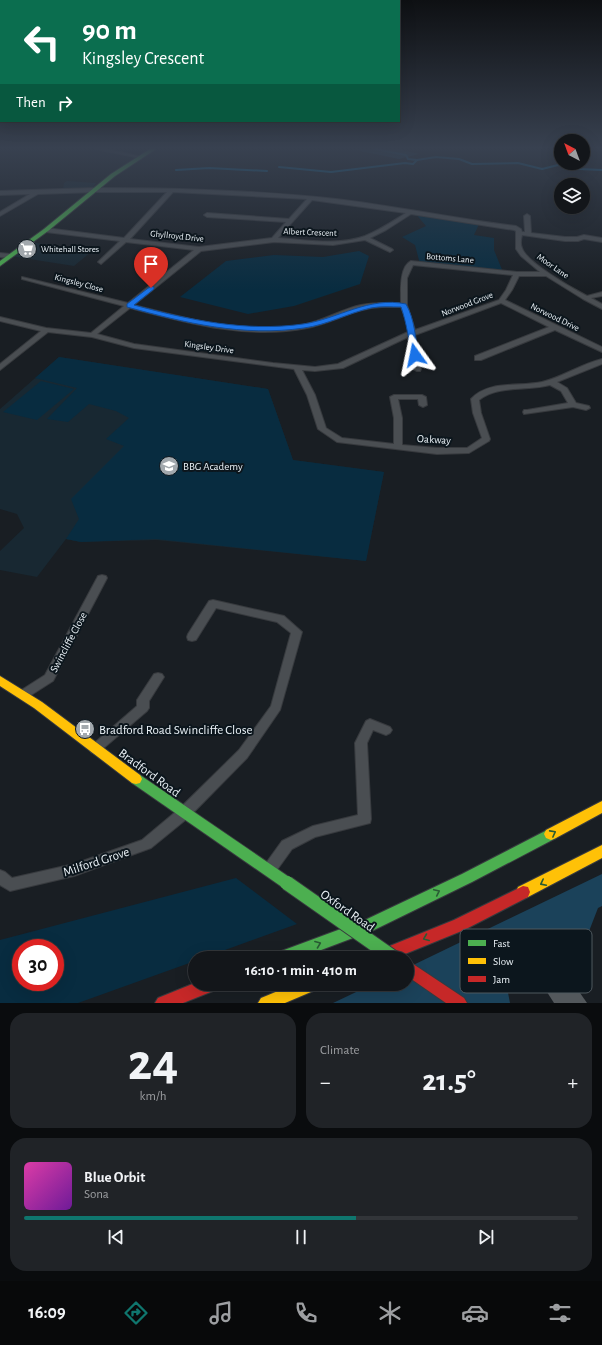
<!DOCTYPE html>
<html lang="en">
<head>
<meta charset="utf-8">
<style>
  :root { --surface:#13161a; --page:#202327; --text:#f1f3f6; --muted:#9d9fa2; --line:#323539; --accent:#0f766e }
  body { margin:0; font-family:"Alegreya Sans",sans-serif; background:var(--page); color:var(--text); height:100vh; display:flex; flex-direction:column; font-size:15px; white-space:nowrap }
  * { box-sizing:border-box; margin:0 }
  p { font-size:13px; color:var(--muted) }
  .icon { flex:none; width:22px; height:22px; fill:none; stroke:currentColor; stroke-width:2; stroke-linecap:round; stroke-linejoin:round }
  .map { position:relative; height:1003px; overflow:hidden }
  .panel { display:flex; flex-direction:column; gap:10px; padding:10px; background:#0a0c0e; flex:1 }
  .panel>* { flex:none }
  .top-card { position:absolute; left:0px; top:0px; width:400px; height:122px; box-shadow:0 4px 16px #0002,0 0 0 1px var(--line); background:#0b6e4f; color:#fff; overflow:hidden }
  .needle { width:26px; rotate:319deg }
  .tools { position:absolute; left:554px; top:134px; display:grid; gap:8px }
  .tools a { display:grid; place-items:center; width:36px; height:36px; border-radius:50%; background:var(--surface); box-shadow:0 4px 16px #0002,0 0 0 1px var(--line); font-size:20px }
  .speed { position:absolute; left:12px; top:939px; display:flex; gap:8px; font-size:20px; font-weight:700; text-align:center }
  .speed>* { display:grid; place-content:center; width:52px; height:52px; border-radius:50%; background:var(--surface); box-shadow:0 4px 16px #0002,0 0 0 1px var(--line); line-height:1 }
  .speed .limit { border:6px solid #d22; background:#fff; color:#111 }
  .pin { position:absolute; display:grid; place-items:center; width:34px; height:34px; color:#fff; margin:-41px -17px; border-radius:50% 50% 50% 0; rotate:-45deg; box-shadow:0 0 4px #0007 }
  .pin .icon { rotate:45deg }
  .me { position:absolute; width:44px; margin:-22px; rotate:348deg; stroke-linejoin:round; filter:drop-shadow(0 0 3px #0008) }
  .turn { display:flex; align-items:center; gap:14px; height:84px; padding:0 16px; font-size:18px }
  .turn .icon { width:52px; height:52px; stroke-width:2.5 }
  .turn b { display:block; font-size:28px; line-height:34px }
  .then { display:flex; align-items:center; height:38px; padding:0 16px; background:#0003; gap:8px; font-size:15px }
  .big { font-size:30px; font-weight:700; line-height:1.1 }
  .panel .widget { flex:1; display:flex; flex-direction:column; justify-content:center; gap:6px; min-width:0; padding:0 14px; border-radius:16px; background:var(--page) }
  .panel .dial { align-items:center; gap:0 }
  .dial b { font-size:52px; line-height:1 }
  .song { display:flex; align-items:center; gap:12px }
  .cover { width:48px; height:48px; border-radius:6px; background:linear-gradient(135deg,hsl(320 70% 55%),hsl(280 70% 35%)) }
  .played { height:4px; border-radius:2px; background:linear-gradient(90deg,var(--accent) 60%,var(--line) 60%) }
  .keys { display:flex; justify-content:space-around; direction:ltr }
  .heat { display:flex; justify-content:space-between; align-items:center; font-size:22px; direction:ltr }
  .panel .tiles { flex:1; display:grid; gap:10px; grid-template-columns:1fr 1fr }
  .widget:last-child { grid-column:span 2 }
  .trip { position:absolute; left:188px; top:951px; width:226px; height:40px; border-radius:20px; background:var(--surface); box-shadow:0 4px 16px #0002,0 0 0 1px var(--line); font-weight:700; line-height:40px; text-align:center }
  .tabs { display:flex; height:64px; justify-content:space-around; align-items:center; background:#08090a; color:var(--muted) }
  .tabs .icon { width:28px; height:28px }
  .tabs .current { color:var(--accent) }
  .tabs b { font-size:18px; color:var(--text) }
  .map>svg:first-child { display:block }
  .built { fill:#182832 }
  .green { fill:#082c40; fill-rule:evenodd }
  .forest { fill:#1b425a }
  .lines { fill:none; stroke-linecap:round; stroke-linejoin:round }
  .stream { stroke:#116a97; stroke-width:2 }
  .building { fill:#53585c }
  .street-casing { stroke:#373a3e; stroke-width:2 }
  .fast-casing { stroke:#373a3e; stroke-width:2 }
  .slow-casing { stroke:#373a3e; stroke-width:2 }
  .jam-casing { stroke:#373a3e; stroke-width:2 }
  .street { fill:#4a4e52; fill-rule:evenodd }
  .fast { fill:#4caf50; fill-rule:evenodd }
  .slow { fill:#ffc107; fill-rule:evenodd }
  .jam { fill:#c62828; fill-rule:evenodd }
  .fast-bridge-casing { stroke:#373a3e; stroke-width:16; stroke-linecap:butt }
  .fast-bridge { stroke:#4caf50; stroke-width:14 }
  .oneway { stroke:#295b34 }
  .route { fill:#1a73e8; stroke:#114b97 }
  .labels { text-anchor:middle; stroke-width:4; stroke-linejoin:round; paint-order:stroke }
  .far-street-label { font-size:9px; fill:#ebf2f7; stroke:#0c161d }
  .far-poi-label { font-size:9px; fill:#ebf2f7; stroke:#0c161d; text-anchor:start }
  .street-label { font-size:11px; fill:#ebf2f7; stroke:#0c161d }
  .poi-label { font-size:11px; fill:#ebf2f7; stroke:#0c161d; text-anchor:start }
  .near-poi-label { font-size:13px; fill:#ebf2f7; stroke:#0c161d; text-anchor:start }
  .near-street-label { font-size:13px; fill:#ebf2f7; stroke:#0c161d }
  .key { fill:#0c161d; stroke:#4f585e; stroke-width:1 }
  .key-label { font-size:11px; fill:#ebf2f7 }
</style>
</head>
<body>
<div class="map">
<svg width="602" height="1003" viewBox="0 0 602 1003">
  <rect width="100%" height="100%" fill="#191e23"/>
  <g class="built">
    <polygon points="67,181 96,183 92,189 63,190 64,183"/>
    <polygon points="30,242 92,251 74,266 10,256"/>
    <polygon points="59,357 268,389 293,460 384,472 366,561 157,540 81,542 66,539 37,577 0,570 0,551 24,528 17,514 0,509 0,409"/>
  </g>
  <g class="green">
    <polygon points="415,213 479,224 474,235 494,238 494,250 503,272 420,264 415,245 402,237 426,226"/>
    <polygon points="359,251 369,256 360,284 294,306 248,314 180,297 226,261 274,255 323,257"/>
    <polygon points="59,357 268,389 293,460 384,472 366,561 156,539 81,542 66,539 79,519 71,499 124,446 106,439 129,418 116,411 89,404 68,422 47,419 77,388 35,378"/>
    <polygon points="41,381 74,389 37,420 3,412"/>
    <path d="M236,878L297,924L203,958H195V961L78,1003H0V940ZM21,948H55V982H21Z"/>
  </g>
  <g class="forest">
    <polygon points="351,149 398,149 419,154 399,159"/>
    <polygon points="602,874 602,906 598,908 586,939 501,957 510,1003 333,1003 373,984 407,984 407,968"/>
  </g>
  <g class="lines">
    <g class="stream">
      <polyline points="375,149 406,155 408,159 417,160 436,157 459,159 472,164 518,163 542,169 558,165 579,169 602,170"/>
      <polyline points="279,167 331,172 405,163 413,164 417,160"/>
      <polyline points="176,170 209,168 267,171"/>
    </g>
  </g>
  <polygon class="building" points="562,967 587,1003 554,1003 538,978"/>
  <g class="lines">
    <defs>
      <g id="street">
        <polygon points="95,149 107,149 142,157 140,158"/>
        <path d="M94,188C175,188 256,190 336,199C396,206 456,219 516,226L521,229L522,232H525L524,216L527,214L530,216L531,233L565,237H577L584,235L602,238V242L584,239L578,241H565L522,235C521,239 520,244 522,248C526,262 572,288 587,296L602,292V296L591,298L602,304V309L583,299L546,276H519L512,290L505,300L602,347V352L555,330L481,360H475V356L549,327L501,303L415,335L421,369L420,371H417L413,369L408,337L343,368L315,371L302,370L315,395L326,428L342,438L394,444V418L390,397L394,395H422L426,397L427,405L423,407L419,405L418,399H398L402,418V445L437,448H467L482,438L473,413L471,399C488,380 519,387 542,382C563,377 581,364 602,359V364L557,382L567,388L576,403L589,406L590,408L586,410L573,407L524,414L523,412L524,410H527L568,403L561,391L550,385C528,391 497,385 479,400L481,413L490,439L489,441L469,453L437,454L337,442L318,429L307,395L294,369L134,348L92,337L48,332L0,370V364L41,331L0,321V317L46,328L91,333L124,306L22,279V277L128,303L194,250L126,242L101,264L98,262L99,261L120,241L46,232L43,230L46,228L124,238L167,192H94L38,194L0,216V212L30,194L0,195V191ZM173,192L307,199L289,219L207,213L204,215L207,217L286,222L272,238L199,247L130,239ZM312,200L406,213C393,221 380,230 365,236C337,246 307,240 278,238ZM411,214L514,230L516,231V249L521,256L540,272H517L411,261C399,267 401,291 401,303C388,303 374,302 361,305C342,309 325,320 306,324C249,337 189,319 134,305L201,251L274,242L333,245L365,240L390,252L393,250L392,249L370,238L386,230ZM413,265L513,275L506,290L499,300L415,330L407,305V278ZM382,307H401L409,328L408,332L338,364L315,367L273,363L134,344L97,334L130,308C187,323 248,340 307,328C334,323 354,308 382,307Z"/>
        <polygon points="0,253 10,254 13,256 10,258 0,257"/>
        <polygon points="102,575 106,576 107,578 53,681 28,697 24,698 20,697 18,694 20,691 45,675 97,578 98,576"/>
        <polygon points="213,600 284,616 302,632 280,710 247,758 189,817 151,848 74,876 10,891 0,885 0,870 5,872 12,878 74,864 142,840 179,809 239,750 271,706 291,633 277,622 216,608 196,640 192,641 188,640 187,637 188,634 209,601"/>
        <polygon points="158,673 162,674 164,677 149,701 149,708 147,711 99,752 95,754 91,752 89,749 91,746 137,706 137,700 154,674"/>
        <polygon points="370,719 390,727 392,730 390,733 386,735 373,730 367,743 371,819 370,823 315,837 292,849 274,874 269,876 264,874 262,870 264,866 282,841 313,826 358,815 355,743 366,721"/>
      </g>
      <g id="fast">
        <polygon points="150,149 156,149 115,176 48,231 0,266 0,261 44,229 111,174"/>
        <polygon points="136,774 140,775 292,879 294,883 292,887 287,889 282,887 132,783 130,779 132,775"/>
        <polygon points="551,828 556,830 558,834 556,838 472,882 374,930 300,958 274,958 276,953 365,920 462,874"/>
      </g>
      <g id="slow">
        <polygon points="0,676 42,702 140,775 142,779 140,783 136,784 132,783 34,708 0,686"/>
        <polygon points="602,801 602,813 556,838 551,840 546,838 544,834 546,830"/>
        <polygon points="602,845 602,858 528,897 523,898 518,897 516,892 518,887"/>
        <polygon points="295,984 320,984 318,989 285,1003 258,1003 261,998"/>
      </g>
      <g id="jam">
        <polygon points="523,886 528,887 530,892 528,897 464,930 395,958 373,958 375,952 454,920"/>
        <polygon points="407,960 464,998 467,1003 446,1003 407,976"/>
        <polygon points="195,983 220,984 218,989 183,1003 155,1003 158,998"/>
      </g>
    </defs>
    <use href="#street" class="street-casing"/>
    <use href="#fast" class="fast-casing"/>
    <use href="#slow" class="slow-casing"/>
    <use href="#jam" class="jam-casing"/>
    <use href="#street" class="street"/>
    <use href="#fast" class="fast"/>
    <use href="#slow" class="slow"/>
    <use href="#jam" class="jam"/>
    <defs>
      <polyline id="fast-bridge" points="287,883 394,958"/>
    </defs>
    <use href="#fast-bridge" class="fast-bridge-casing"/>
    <use href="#fast-bridge" class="fast-bridge"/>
  </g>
  <defs><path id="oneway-chevron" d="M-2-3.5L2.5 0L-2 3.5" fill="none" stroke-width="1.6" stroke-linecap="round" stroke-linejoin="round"/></defs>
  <g class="oneway">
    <use href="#oneway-chevron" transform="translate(553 833) rotate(-28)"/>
    <use href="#oneway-chevron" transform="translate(543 883) rotate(153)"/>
    <use href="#oneway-chevron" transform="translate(437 892) rotate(-25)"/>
    <use href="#oneway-chevron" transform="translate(426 938) rotate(158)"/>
    <use href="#oneway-chevron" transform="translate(318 944) rotate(-21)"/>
  </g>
  <linearGradient id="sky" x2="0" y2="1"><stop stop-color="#0e1013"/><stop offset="0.51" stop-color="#384150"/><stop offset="1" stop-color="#384150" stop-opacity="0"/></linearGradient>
  <rect width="602" height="290" fill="url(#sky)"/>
  <path class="route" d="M151,286L154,287V289L134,305C190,320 245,332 303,324C338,319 369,296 406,304C415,320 415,338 419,355L415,357L412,355C408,338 407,324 401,307C392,307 380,306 371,308C348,313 327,325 304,328C243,337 185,323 127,307V304Z"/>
  <defs>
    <symbol id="supermarket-disc" viewBox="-11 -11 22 22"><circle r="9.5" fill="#a2a8ad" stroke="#0c161d"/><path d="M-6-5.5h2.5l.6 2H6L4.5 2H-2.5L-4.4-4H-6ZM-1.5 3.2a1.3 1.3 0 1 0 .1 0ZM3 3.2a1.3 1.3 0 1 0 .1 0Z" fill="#fff"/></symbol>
    <symbol id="school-disc" viewBox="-11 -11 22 22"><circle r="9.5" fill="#a2a8ad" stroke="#0c161d"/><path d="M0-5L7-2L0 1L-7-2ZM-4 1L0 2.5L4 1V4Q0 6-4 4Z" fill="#fff"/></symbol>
    <symbol id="bus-disc" viewBox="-11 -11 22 22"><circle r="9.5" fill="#a2a8ad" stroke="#0c161d"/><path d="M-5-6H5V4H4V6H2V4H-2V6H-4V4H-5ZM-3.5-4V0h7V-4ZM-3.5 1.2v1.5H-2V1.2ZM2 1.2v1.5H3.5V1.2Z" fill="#fff"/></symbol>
  </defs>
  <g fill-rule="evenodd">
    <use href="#supermarket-disc" x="16" y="238" width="22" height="22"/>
    <use href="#school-disc" x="158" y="455" width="22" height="22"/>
    <use href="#bus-disc" x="74" y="718" width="22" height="22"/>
  </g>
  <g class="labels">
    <g class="far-street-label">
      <text transform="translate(310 232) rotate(2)" y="3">Albert Crescent</text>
      <text transform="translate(177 236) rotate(6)" y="3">Ghyllroyd Drive</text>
      <text transform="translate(450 258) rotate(5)" y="3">Bottoms Lane</text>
      <text transform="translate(553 266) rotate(35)" y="3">Moor Lane</text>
      <text transform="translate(79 283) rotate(15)" y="3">Kingsley Close</text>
      <text transform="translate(467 304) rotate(-21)" y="3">Norwood Grove</text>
      <text transform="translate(555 317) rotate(26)" y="3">Norwood Drive</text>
      <text transform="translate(209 347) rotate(8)" y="3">Kingsley Drive</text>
    </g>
    <g class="far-poi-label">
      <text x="41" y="252">Whitehall Stores</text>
    </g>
    <g class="street-label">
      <text transform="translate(434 439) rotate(3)" y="4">Oakway</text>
      <text transform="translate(68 642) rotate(-62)" y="4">Swincliffe Close</text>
    </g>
    <g class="poi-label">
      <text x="183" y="470">BBG Academy</text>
    </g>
    <g class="near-poi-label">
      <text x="99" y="734">Bradford Road Swincliffe Close</text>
    </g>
    <g class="near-street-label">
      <text transform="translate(150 772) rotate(36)" y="5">Bradford Road</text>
      <text transform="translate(96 861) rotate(-18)" y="5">Milford Grove</text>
      <text transform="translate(348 910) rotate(35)" y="5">Oxford Road</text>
    </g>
  </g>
  <rect x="460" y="929" width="132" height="64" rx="6" class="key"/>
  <rect x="468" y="940" width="18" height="6" fill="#4caf50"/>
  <rect x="468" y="958" width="18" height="6" fill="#ffc107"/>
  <rect x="468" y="976" width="18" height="6" fill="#c62828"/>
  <g class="key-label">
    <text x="493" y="947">Fast</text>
    <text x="493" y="965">Slow</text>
    <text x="493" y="983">Jam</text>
  </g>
</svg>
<div class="tools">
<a><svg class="needle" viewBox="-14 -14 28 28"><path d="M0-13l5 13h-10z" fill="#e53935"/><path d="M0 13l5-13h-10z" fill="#9d9fa2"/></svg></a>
<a><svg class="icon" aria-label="layers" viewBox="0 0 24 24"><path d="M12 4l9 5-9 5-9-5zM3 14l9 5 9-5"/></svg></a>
</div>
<div class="speed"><div class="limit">30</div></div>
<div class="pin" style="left:151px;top:288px;background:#d93025"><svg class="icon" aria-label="arrive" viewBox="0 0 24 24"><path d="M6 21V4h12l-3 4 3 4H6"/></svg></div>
<svg class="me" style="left:415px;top:355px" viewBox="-20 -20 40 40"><path d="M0-17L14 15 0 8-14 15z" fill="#1a73e8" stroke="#fff" stroke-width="4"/></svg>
<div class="trip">16:10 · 1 min · 410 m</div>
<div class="top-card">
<div class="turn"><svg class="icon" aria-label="left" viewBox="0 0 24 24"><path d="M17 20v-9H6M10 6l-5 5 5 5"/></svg><div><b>90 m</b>Kingsley Crescent</div></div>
<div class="then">Then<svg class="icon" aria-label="right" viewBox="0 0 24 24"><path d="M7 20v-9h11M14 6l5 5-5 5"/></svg></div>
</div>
</div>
<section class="panel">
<div class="tiles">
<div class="widget dial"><b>24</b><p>km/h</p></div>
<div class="widget"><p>Climate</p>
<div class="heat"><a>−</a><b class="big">21.5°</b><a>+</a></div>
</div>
<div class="widget">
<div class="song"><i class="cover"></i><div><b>Blue Orbit</b><p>Sona</p></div></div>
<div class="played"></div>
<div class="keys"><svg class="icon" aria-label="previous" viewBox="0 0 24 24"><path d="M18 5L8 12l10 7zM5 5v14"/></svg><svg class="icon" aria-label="pause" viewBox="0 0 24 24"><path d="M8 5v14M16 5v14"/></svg><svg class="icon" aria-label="next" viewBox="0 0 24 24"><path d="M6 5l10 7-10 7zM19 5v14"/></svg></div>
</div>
</div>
</section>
<nav class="tabs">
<b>16:09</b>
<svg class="icon current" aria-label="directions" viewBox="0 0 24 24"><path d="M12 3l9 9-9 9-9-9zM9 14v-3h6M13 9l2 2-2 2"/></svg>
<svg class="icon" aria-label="music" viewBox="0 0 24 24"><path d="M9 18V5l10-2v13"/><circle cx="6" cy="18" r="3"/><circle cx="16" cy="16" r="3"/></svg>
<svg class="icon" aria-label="phone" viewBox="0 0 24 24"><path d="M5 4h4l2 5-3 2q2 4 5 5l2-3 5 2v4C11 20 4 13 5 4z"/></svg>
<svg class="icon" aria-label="climate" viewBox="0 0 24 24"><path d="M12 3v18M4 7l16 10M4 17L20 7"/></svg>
<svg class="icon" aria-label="car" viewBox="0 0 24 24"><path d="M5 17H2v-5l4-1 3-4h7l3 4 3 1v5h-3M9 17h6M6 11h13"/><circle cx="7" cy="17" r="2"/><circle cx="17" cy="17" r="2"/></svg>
<svg class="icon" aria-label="filters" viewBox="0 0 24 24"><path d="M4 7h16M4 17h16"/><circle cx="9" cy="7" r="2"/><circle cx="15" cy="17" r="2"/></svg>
</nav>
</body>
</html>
